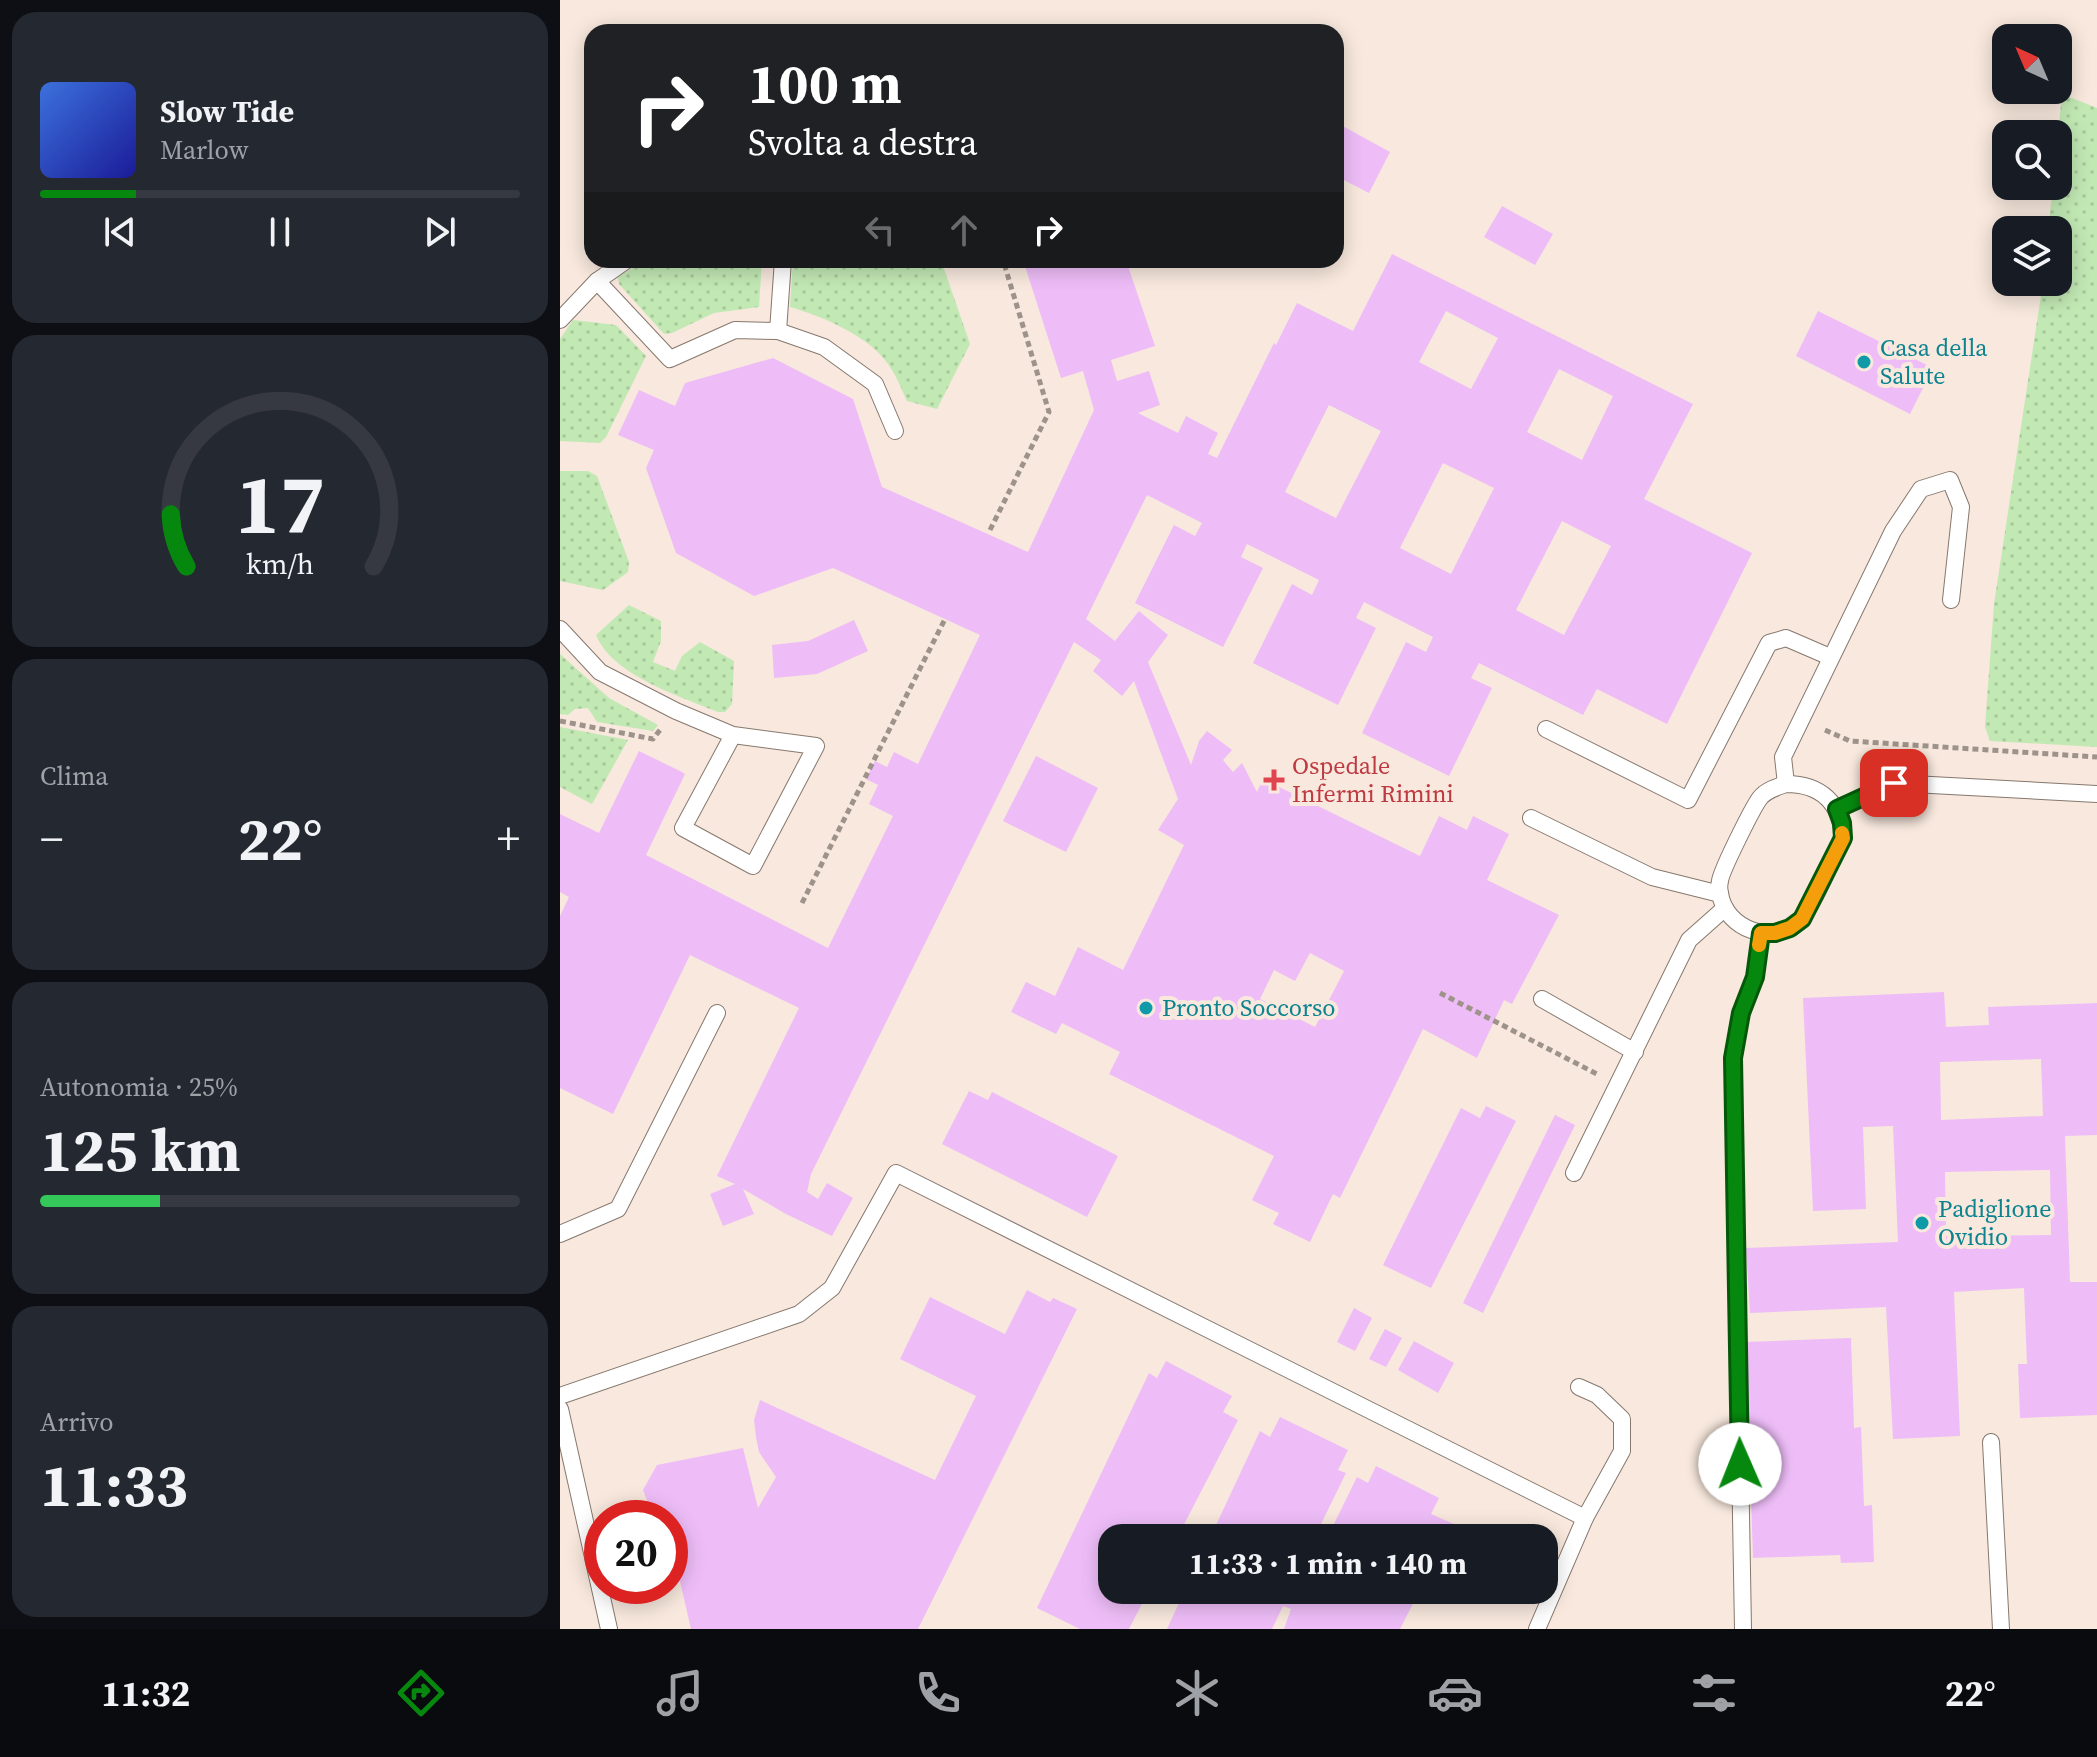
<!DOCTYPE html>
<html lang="it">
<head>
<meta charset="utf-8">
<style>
  :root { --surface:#171b24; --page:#242831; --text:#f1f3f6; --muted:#9ea1a6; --line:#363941; --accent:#06880e }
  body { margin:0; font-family:"Source Serif 4",serif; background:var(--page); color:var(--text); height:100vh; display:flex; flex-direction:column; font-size:30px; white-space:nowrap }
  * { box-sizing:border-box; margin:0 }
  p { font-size:26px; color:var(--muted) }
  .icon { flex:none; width:44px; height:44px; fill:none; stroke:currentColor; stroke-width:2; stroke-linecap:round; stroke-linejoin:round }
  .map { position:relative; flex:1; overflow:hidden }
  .details { display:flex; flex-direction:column; gap:12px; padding:12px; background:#0d0f14; width:560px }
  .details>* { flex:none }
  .hud { position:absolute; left:24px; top:24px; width:760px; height:244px; border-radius:24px; box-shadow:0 4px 20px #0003; background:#202124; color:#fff; overflow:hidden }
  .needle { width:52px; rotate:316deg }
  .controls { position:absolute; left:1432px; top:24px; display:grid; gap:16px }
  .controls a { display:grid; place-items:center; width:80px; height:80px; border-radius:16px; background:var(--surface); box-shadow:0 4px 20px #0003; font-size:40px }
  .speed { position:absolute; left:24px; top:1500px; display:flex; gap:16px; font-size:40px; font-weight:700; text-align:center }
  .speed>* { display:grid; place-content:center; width:104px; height:104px; border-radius:50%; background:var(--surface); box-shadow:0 4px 20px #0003; line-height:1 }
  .speed .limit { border:12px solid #d22; background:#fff; color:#111 }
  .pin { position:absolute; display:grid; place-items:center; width:68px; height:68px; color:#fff; margin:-34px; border-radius:16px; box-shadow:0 4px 12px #0006 }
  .me { position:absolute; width:88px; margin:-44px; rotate:359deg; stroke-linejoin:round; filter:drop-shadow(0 0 6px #0008) }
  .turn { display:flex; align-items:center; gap:28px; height:168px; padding:0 32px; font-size:36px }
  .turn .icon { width:104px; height:104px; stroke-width:2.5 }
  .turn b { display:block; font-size:56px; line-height:68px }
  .lanes { display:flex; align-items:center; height:76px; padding:0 32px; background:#0003; justify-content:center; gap:40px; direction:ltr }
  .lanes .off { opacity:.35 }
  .big { font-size:60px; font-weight:700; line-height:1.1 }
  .details .widget { flex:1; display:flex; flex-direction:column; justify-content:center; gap:12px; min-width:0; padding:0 28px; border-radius:24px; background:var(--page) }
  .details .dial { align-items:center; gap:0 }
  .dial svg { height:208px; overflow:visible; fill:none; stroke:var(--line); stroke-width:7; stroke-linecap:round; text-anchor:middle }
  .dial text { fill:var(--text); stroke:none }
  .song { display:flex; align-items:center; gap:24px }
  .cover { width:96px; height:96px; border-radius:12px; background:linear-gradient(135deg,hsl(220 70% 55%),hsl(240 70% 35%)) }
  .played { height:8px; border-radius:4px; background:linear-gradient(90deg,var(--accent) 20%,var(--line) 20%) }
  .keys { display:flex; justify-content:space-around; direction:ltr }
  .heat { display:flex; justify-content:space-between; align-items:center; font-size:44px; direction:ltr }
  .charge { height:12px; border-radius:6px; background:linear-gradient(90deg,#34c759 25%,var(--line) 0) }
  .trip { position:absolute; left:538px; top:1524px; width:460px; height:80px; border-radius:24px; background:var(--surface); box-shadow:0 4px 20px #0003; font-weight:700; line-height:80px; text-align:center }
  .tab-bar { display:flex; height:128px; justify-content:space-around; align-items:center; background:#090b0e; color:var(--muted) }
  .tab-bar .icon { width:56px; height:56px }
  .tab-bar .on { color:var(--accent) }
  .tab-bar b { font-size:36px; color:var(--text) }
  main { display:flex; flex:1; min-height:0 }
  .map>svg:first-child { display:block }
  .grass { fill:url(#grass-dots) }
  .building { fill:#eebdf8; fill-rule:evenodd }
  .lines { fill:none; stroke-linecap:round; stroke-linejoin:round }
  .lane-casing { stroke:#86786e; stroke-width:18 }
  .path { stroke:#9e938a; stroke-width:5; stroke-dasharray:6 4; stroke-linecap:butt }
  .lane { stroke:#fff; stroke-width:16 }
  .route-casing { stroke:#045809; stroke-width:20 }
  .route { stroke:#06880e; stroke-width:14 }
  .slow { stroke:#f59e0b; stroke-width:14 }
  .culture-dot { fill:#0f9aa8; stroke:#f8e8dd; stroke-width:3 }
  .health-dot { fill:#e0444e; stroke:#f8e8dd; stroke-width:3 }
  .labels { text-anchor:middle; stroke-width:8; stroke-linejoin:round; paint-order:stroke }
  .culture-label { font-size:24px; fill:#0d838f; stroke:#f8e8dd; text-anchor:start }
  .health-label { font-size:24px; fill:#be3a42; stroke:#f8e8dd; text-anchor:start }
</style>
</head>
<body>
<main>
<section class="details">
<div class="widget">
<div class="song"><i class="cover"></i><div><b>Slow Tide</b><p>Marlow</p></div></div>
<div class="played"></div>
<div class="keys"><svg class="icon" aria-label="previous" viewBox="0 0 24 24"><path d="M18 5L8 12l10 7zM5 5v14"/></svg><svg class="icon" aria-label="pause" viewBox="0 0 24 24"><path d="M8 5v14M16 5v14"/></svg><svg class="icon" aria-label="next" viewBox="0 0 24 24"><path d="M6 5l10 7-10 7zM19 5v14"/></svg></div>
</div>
<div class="widget dial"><svg viewBox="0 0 100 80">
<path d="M14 69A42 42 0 1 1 86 69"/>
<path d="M14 69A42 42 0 0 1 8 49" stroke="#06880e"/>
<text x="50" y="56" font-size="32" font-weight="700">17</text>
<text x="50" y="72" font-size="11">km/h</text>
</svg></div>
<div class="widget"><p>Clima</p>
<div class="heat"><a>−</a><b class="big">22°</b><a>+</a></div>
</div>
<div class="widget"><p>Autonomia · 25%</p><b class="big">125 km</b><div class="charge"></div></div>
<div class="widget"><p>Arrivo</p><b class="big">11:33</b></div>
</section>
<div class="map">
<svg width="1537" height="1629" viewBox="0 0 1537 1629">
  <defs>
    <pattern id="grass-dots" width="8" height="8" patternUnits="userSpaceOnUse" patternTransform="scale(2)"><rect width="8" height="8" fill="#c2e9b4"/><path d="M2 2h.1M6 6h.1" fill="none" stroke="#a8c99b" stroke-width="1.8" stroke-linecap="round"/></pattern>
  </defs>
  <rect width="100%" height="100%" fill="#f8e8dd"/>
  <g class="grass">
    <polygon points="1502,94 1537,108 1537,747 1430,741 1425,727 1434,604 1483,282 1498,282 1498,230 1488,230 1493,186 1498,186 1498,134"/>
    <polygon points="86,260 202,260 199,307 154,313 112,333 104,334 59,284 58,277"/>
    <path d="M233,260H381L410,344L377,409L347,401C342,390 337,377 330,367C312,337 262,316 230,307Z"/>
    <polygon points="13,320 56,325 86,356 46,437 40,443 0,441 0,339"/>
    <polygon points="0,471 28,471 37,476 69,562 68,572 43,590 0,581"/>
    <path d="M69,605L101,621V641L93,662L115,671L122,656L140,642L174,661L172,704L165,712H158C120,696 53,676 36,635Z"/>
    <polygon points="0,654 49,698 98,725 93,731 37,722 28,708 15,709 8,715 0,714"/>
    <polygon points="0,727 68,740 32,804 0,787"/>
  </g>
  <g class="building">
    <polygon points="779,124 830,152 809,193 776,176 776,130"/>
    <polygon points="942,206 993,234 975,265 924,237"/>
    <path d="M832,254L1133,404L1084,499L1192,553L1107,724L1037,689L1023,715L919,663L911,678L932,688L889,776L802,733L846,642L866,652L873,637L804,602L796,618L816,628L778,705L693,663L732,584L752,595L759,580L687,544L681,557L703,568L663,647L575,603L614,525L635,536L642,523L587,495L526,619L555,641L579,611L608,635L588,662L631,765L639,741L647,731L672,750L663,760L673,772L682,763L697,792L703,779L860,856L879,816L907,830L913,816L949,834L927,880L999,915L952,1004L944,1000L917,1058L863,1029L780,1198L773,1194L750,1242L713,1224L719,1213L692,1200L714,1156L549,1074L560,1052L502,1023L496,1034L451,1012L466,982L495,996L518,947L563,970L624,845L598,830L618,799L574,681L562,696L533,671L541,660L514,642L251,1174L247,1192L258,1199L267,1183L293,1198L272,1236L226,1214L183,1189L194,1214L163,1226L150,1194L175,1184L157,1176L239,1008L130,955L53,1114L0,1088V916L9,897L0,892V814L39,833L79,751L122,772L125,774L86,855L268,948L333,816L309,804L318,785L306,779L315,761L327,767L334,752L358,764L420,635L273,568L194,596L116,553L86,468L94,450L58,435L79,390L115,406L125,383L213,358L293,399L322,487L468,552L534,410L523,371L501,378L463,260H566L595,346L551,360L557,381L589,371L600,405L578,413L618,433L626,416L658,433L648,454L657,458L714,343L716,345L737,303L793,331ZM886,311L938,338L911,389L859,362ZM999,369L1053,396L1022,460L967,432ZM769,405L821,431L776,518L725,492ZM883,463L934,488L891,574L840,548ZM1002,521L1051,546L1004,635L956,610ZM750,953L784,971L755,1027L700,999L714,970L735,981Z"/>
    <polygon points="1258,311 1373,368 1350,414 1236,356"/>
    <polygon points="294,620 308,651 257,674 214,678 212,645 248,641"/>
    <polygon points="476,756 538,788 506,852 443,821"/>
    <path d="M1384,992L1386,1027L1429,1025L1428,1007L1537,1003V1135L1505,1136L1510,1282H1537V1415L1460,1418L1458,1364H1467L1464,1288L1394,1292L1400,1436L1333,1439L1326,1307L1190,1313L1186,1248L1338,1242L1333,1126L1303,1127L1306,1209L1253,1211L1243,998ZM1481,1059L1483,1116L1381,1120L1380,1062ZM1490,1170L1491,1235L1386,1236L1385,1172Z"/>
    <polygon points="409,1091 428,1100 432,1092 558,1156 527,1217 382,1144"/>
    <polygon points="926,1106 956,1121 871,1288 823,1265 901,1108 920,1118"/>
    <polygon points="995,1115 1015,1125 923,1313 903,1303"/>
    <polygon points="467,1290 490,1302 493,1298 517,1309 358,1629 131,1629 110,1538 110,1518 94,1518 83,1490 97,1465 183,1448 198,1508 216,1477 199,1452 196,1437 194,1420 200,1400 375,1480 416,1396 340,1359 370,1297 445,1334"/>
    <polygon points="794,1308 812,1318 795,1351 777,1342"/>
    <polygon points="825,1329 842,1338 826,1367 809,1359"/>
    <polygon points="1291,1338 1294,1428 1301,1427 1304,1506 1312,1505 1314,1562 1281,1563 1280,1555 1193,1558 1186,1342"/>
    <polygon points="854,1341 894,1363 878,1393 838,1370"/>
    <polygon points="606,1361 672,1396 663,1412 678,1420 617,1538 552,1538 552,1590 589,1590 569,1629 520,1629 477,1608 589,1373 597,1378"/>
    <polygon points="720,1417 788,1450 778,1470 786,1473 760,1526 770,1532 797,1477 808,1483 816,1466 879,1498 871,1514 894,1524 887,1538 650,1538 700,1431 710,1437"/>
    <polygon points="625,1590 860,1590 840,1629 724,1629 731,1609 723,1606 712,1629 607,1629"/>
  </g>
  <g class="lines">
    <defs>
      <g id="lane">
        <polyline points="37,281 110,359 175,330 218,331 223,260"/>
        <polyline points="0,320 37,281 67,260"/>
        <polyline points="218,331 264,347 315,384 335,431"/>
        <polyline points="0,629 40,672 116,711 173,735 256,746 193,866 123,828 173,735"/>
        <polyline points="986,729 1128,800 1209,643 1226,638 1270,657"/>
        <polyline points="1226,784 1223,757 1333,531 1361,489 1390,480 1401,507 1391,600"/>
        <path d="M1226,784C1261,784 1281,803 1283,838C1273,857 1253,906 1240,920C1215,947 1165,930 1160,893C1159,889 1159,885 1160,881C1161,871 1193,807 1200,798C1206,790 1217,787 1226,784Z"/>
        <polyline points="1277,809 1334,783 1537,794"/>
        <polyline points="971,818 1092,877 1160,894"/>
        <polyline points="982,999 1075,1052"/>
        <polyline points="1014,1173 1129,940 1165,908"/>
        <polyline points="0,1234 58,1209 157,1013"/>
        <polyline points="0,1396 239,1314 272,1288 336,1173 1025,1518"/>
        <polyline points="0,1409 49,1629"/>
        <polyline points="1431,1442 1441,1629"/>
        <polyline points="977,1629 1025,1518 1062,1451 1062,1419 1037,1395 1019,1387"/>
        <polyline points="1183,1629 1173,1058 1181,1013 1195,977 1201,933"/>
      </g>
    </defs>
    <use href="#lane" class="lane-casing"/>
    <g class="path">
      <polyline points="430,530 489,412 443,260"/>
      <polyline points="0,721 93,739 100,730"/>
      <polyline points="1265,730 1290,741 1537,757"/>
      <polyline points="242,903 385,619"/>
      <polyline points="880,993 1037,1074"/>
    </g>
    <use href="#lane" class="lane"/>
  </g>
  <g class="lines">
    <defs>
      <polyline id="route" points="1180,1464 1173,1058 1181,1013 1195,977 1201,933 1215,933 1230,928 1242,919 1283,838 1282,823 1277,809 1334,783"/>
    </defs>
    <use href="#route" class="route-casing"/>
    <use href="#route" class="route"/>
    <polyline class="slow" points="1199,945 1201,933 1215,933 1230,928 1242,919 1283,838 1282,833"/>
  </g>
  <g class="culture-dot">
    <circle cx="1304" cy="362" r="8"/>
    <circle cx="586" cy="1008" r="8"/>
    <circle cx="1362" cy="1223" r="8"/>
  </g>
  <path class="health-dot" d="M710 768h8v8h8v8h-8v8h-8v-8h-8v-8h8z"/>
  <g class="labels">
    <g class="culture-label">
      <text x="1320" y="356">Casa della<tspan x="1320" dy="28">Salute</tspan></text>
      <text x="602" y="1016">Pronto Soccorso</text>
      <text x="1378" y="1217">Padiglione<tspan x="1378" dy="28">Ovidio</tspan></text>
    </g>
    <g class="health-label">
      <text x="732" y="774">Ospedale<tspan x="732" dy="28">Infermi Rimini</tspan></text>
    </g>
  </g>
</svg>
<div class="controls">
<a><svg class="needle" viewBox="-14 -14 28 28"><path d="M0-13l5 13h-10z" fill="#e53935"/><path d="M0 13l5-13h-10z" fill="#9ea1a6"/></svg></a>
<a><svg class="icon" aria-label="search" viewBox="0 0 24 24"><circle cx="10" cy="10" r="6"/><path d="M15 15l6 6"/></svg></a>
<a><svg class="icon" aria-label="layers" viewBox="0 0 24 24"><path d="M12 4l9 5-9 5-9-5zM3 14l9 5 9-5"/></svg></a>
</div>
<div class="speed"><div class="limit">20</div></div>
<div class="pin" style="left:1334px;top:783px;background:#d93025"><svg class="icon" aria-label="arrive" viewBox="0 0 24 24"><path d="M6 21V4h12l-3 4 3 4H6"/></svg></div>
<svg class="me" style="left:1180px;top:1464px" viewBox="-20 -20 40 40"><circle r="19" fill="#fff"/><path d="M0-13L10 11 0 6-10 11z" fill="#06880e"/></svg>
<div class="trip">11:33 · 1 min · 140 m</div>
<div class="hud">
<div class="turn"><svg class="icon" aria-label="right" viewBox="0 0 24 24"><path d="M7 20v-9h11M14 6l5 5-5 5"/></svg><div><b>100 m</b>Svolta a destra</div></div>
<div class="lanes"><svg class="icon off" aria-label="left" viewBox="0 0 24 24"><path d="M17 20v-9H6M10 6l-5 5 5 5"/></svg><svg class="icon off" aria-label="ahead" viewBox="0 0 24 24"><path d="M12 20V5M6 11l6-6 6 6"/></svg><svg class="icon" aria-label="right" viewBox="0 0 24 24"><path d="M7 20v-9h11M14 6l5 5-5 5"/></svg></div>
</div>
</div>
</main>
<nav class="tab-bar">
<b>11:32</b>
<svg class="icon on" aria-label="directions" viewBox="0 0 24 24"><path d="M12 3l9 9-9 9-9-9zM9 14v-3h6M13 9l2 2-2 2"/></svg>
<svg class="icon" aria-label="music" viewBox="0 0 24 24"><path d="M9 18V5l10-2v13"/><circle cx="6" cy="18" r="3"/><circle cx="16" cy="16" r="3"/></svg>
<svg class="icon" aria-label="phone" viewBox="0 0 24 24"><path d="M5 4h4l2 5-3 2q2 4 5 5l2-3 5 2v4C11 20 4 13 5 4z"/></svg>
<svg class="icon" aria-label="climate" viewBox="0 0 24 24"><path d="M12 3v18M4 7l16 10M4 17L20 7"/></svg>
<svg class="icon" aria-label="car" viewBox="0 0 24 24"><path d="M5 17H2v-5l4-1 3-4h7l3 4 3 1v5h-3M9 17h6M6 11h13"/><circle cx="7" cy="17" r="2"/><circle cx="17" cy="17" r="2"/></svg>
<svg class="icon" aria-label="filters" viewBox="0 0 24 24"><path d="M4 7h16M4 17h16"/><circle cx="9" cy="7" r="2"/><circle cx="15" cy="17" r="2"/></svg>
<b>22°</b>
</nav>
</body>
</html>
